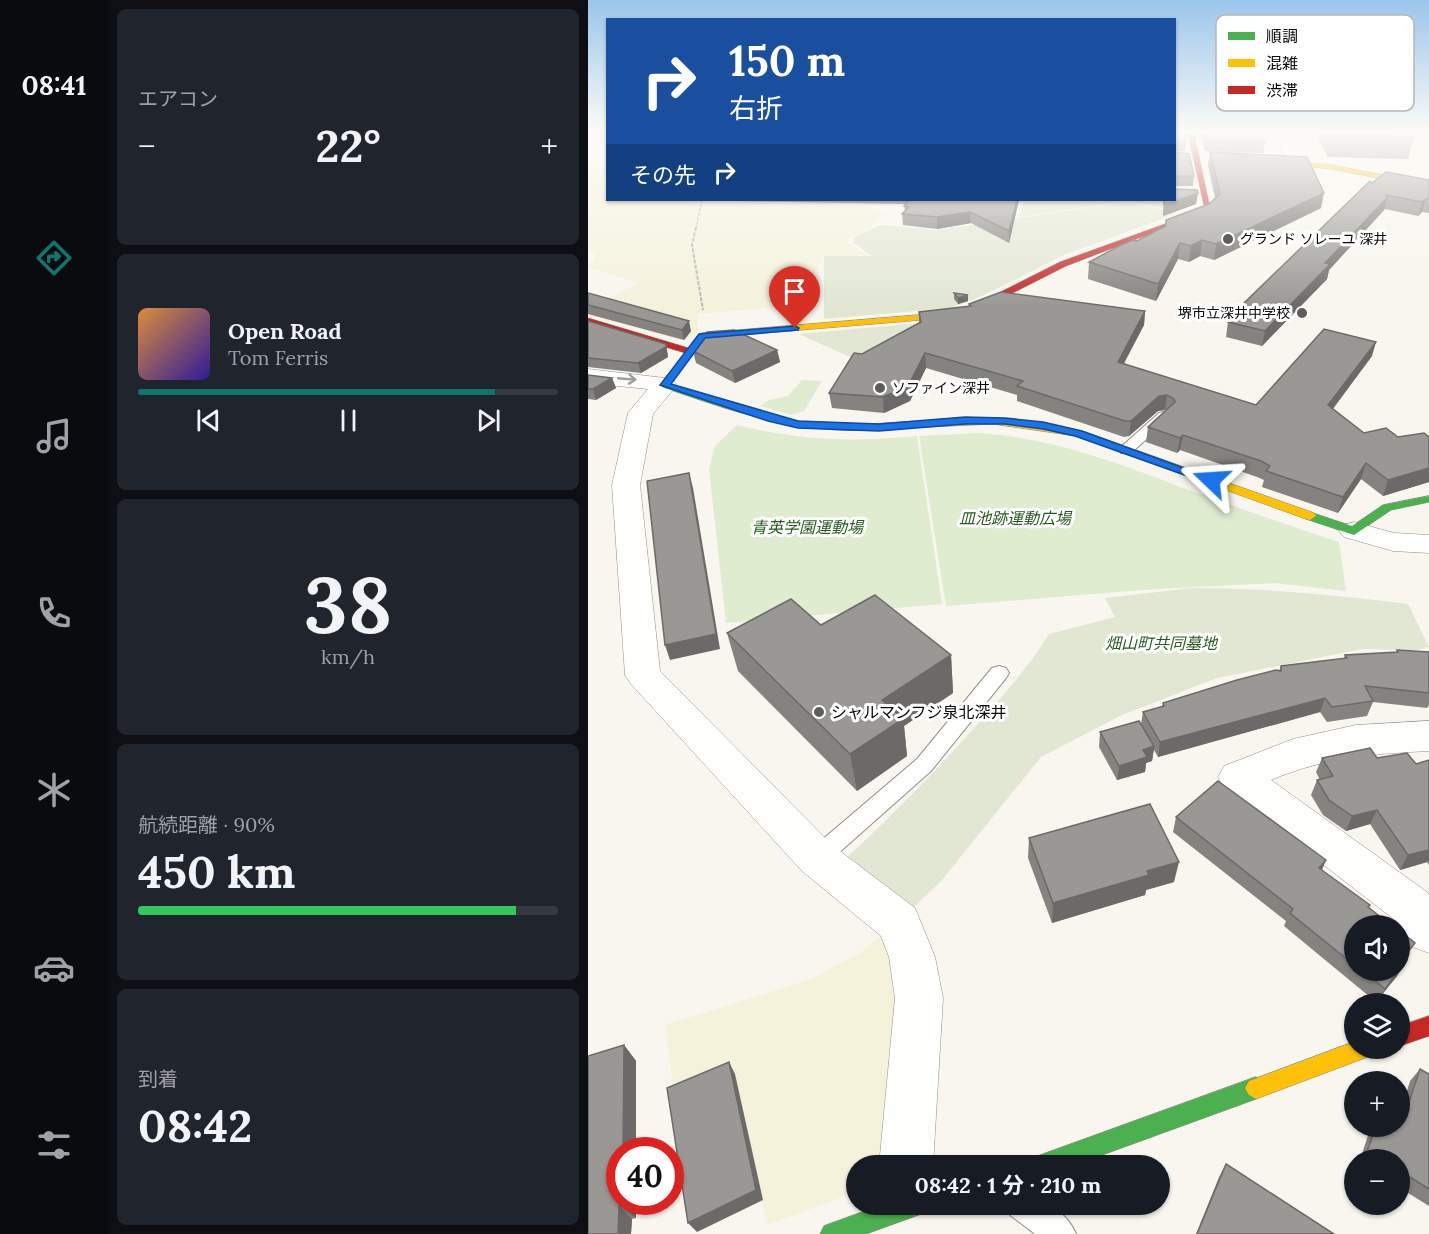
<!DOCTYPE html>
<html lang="ja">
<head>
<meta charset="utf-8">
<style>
  :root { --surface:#171b24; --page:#20242c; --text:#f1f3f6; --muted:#9ea1a6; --line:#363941; --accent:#0f766e }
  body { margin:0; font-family:Lora,"Noto Sans JP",serif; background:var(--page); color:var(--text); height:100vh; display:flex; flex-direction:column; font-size:22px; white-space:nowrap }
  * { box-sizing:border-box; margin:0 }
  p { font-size:20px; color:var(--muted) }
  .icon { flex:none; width:33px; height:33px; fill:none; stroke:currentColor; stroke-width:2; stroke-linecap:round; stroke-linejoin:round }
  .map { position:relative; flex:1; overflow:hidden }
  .side { display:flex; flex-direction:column; gap:9px; padding:9px; background:#0d0f14; width:480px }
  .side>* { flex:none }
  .hud { position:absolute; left:18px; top:18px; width:570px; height:183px; border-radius:0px; box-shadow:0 2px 4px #0004; background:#1a4fa0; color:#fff; overflow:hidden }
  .buttons { position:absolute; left:756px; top:915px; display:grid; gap:12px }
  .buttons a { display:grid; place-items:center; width:66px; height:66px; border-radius:50%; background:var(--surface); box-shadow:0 2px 4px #0004; font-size:30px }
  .speed { position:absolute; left:18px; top:1137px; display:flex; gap:12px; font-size:30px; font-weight:700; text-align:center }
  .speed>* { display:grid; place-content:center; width:78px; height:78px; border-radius:50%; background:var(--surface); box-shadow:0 2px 4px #0004; line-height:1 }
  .speed .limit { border:9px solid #d22; background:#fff; color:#111 }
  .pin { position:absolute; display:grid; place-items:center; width:51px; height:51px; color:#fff; margin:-62px -26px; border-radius:50% 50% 50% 0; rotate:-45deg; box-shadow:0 0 6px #0007 }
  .pin .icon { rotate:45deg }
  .me { position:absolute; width:66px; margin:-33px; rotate:290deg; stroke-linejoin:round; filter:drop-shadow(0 0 4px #0008) }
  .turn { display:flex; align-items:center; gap:21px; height:126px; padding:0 24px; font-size:27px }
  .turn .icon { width:78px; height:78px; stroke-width:2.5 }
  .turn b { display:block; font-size:42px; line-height:51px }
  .then { display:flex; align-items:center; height:57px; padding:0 24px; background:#0003; gap:12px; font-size:22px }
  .big { font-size:45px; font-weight:700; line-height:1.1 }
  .side .card { flex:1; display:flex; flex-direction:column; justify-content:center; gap:9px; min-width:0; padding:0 21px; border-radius:9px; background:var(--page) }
  .side .dial { align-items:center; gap:0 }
  .dial b { font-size:78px; line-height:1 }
  .song { display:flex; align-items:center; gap:18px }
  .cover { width:72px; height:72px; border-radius:9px; background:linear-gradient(135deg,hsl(30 70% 55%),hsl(250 70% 35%)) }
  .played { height:6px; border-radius:3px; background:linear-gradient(90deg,var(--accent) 85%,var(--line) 85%) }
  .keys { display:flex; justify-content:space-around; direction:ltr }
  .heat { display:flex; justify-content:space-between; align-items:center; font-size:33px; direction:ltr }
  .charge { height:9px; border-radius:4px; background:linear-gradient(90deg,#34c759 90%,var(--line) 0) }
  .trip { position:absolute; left:258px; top:1155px; width:324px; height:60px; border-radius:30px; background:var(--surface); box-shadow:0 2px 4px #0004; font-weight:700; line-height:60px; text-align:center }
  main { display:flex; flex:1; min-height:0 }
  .tab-bar { display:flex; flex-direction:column; width:108px; justify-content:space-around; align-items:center; background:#090b0e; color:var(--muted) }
  .tab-bar .icon { width:42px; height:42px }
  .tab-bar .selected { color:var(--accent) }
  .tab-bar b { font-size:27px; color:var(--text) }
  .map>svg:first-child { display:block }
  .farmland { fill:#f4f2db }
  .green { fill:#dfecd0 }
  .cemetery { fill:#e2e7d4 }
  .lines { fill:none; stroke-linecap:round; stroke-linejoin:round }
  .lane-casing { stroke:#91908d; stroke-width:2 }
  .street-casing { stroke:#91908d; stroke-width:1 }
  .fast-casing { stroke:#888783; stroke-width:1 }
  .slow-casing { stroke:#888783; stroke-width:1 }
  .jam-casing { stroke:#888783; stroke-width:1 }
  .path-far1 { stroke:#b7b6b5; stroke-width:1.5; stroke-dasharray:3 1.5; stroke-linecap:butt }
  .path { stroke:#b7b6b5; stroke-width:2; stroke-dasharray:4 1.5; stroke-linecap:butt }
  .lane { fill:#fefefc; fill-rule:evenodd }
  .street { fill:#fefefc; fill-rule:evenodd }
  .fast { fill:#4caf50; fill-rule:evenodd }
  .slow { fill:#ffc107; fill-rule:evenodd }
  .jam { fill:#c62828; fill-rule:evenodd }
  .wall { fill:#84837f }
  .shaded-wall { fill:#6c6a68 }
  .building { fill:#9a9894; stroke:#6c6a68; stroke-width:1.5 }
  .oneway { stroke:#9c9c9b }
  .route { fill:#1a73e8; stroke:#114b97; stroke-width:1.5 }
  .poi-dot { fill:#5d5d5a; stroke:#fff; stroke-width:2 }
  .labels { text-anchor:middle; stroke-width:6; stroke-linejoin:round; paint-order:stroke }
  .far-poi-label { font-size:14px; fill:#0a0a0a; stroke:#fff; text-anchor:start }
  .park-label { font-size:16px; font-style:italic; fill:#2a5a22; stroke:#fff }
  .poi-label { font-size:16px; fill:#0a0a0a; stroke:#fff; text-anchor:start }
  .key { fill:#fff; stroke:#b6b6b6; stroke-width:1.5 }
  .key-label { font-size:16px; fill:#0a0a0a }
</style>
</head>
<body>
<main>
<nav class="tab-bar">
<b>08:41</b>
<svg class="icon selected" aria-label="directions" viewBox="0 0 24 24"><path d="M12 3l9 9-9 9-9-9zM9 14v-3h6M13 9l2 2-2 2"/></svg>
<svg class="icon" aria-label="music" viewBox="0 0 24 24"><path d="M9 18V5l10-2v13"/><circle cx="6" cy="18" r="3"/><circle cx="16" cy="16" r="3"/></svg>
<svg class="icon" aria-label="phone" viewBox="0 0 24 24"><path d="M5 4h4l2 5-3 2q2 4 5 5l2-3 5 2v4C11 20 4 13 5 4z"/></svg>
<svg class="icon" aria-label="climate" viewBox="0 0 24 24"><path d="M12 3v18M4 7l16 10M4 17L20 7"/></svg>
<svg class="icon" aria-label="car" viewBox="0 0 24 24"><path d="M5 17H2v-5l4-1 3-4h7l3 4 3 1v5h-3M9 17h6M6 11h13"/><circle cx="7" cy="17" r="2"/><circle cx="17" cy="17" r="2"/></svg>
<svg class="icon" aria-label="filters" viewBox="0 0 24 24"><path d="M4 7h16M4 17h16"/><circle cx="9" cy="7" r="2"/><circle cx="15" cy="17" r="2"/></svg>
</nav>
<section class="side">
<div class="card"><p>エアコン</p>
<div class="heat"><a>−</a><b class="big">22°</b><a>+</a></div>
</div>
<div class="card">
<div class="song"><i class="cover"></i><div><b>Open Road</b><p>Tom Ferris</p></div></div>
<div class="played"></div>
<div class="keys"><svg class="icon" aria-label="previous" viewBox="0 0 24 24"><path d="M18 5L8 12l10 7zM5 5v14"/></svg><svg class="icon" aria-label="pause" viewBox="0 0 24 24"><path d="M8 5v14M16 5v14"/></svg><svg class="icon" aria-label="next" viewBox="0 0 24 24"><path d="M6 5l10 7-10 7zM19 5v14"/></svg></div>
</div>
<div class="card dial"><b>38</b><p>km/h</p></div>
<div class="card"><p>航続距離 · 90%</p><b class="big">450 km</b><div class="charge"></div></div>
<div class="card"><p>到着</p><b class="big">08:42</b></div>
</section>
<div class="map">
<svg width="841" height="1234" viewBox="0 0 841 1234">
  <rect width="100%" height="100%" fill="#f8f6ee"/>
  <g class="farmland">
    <polygon points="3,166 19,172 20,200 107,200 106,205 273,206 291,211 296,215 283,226 260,239 260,243 279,255 235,256 235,264 230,264 232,303 109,314 110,332 104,337 91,340 0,315 0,308 51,283 0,267 0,264 6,260 7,253 0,250 0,168"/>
    <polygon points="301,929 311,958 303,1165 268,1166 268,1192 179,1225 147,1074 87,1100 77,1025 221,980 272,953"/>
  </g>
  <g class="green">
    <polygon points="595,197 586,211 540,201 431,217 436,200 586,200"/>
    <polygon points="214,380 234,381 216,411 203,415 172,406 181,400 200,396"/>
    <path d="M149,425C214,441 263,442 329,436L354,604L138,623L121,469L127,446Z"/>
    <path d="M390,433C469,438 535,465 609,493C656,510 703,526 751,542L758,591L687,583L568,589L358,606L331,436Z"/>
  </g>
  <g class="cemetery">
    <polygon points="540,202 590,213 476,255 396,295 363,308 236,319 236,256 284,256 266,243 266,237 292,225 348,230"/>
    <polygon points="344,322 329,332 262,357 211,334"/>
    <path d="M604,588C677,588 748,595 820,604L841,647L829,650L774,649L629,678L534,715L453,757L354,880L321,912L256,860C305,815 351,768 395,718C419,691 442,665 461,634L527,617L517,598Z"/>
  </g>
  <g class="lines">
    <defs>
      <g id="lane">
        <polygon points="576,412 583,416 581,419 543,453 533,453 531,450 533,447 571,413"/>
        <polygon points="411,666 418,668 421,673 418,678 343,771 237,865 229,868 221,865 217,858 221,851 329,759 404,668"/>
        <path d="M418,1204C448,1204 474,1201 488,1234H447L422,1215Z"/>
      </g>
      <g id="street">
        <polygon points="686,133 700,133 714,161 711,164 701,164"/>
        <polygon points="0,369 77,378 85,380 89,385 65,414 52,485 72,671 244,845 327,908 347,957 355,998 345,1166 291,1166 307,998 301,957 293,936 214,871 43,684 37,675 24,485 40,413 60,389 0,383"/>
        <polygon points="766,522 806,533 841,535 841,553 805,551 756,537 751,531 756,525"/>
        <path d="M841,721V751C783,754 738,757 683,780L839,892L841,895V953L825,947L807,920L636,788L630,777L636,766L705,739L768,725Z"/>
      </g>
      <g id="fast">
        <path d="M109,340L114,343L83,384C127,398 171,415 217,422C250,426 283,424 315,422L320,425C313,431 299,429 289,430C207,434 150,413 74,387V383L106,341Z"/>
        <polygon points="841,496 841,502 803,510 766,535 718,519 716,516 722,512 764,526 795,505"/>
        <polygon points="668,1077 675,1081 679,1088 675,1095 668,1099 484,1166 441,1166 444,1158 452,1155"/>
        <polygon points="296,1204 342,1204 339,1212 278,1234 232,1234 236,1226"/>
      </g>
      <g id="slow">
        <polygon points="676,159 744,165 841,184 841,188 744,169 678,162"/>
        <polygon points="366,312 369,313 369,317 117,338 112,345 104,343 111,334 114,333"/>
        <polygon points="405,418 494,431 726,513 728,516 722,520 718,519 488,436 405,424 315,428 310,425 315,422"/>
        <polygon points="766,1042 766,1048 788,1048 785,1055 668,1099 661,1095 657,1088 661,1081"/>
      </g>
      <g id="jam">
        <polygon points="600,133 606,133 622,208 614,214 478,266 397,307 369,317 363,317 363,313 391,303 472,262 610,212 616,206"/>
        <polygon points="0,318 107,350 109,352 101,354 0,324"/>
        <polygon points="841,1016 841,1036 812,1046 812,1026"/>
      </g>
    </defs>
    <use href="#lane" class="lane-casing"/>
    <use href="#street" class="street-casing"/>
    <use href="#fast" class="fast-casing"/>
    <use href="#slow" class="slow-casing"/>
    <use href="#jam" class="jam-casing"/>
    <polyline class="path-far1" points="108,229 114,200"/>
    <polyline class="path" points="108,227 104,245 115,310"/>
    <use href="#lane" class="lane"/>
    <use href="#street" class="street"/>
    <use href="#fast" class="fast"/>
    <use href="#slow" class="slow"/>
    <use href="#jam" class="jam"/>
  </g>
  <g class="wall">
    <polygon points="586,133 598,141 597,151 586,151"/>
    <polygon points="612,133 673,133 677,143 675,153 617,151"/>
    <polygon points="727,133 823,133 826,137 820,159 740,157"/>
    <polygon points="586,152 606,176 605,186 586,186"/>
    <polygon points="622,152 733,208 626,260 612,256 601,262 590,259 568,301 500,279 501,262 549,241 577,226 578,220 621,204 627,198 620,165"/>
    <polygon points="841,180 841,213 834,212 830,216 797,209 741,270 739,279 674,346 638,337 640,322 655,307 656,303 784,183"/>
    <polygon points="587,189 610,193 608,204 575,216 575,200 586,200"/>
    <polygon points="141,200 431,200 421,243 383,223 349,229 315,225 314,214 317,211 316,206 318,204 141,201"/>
    <polygon points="0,293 103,331 96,340 0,314"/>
    <polygon points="366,293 380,301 370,304 366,299"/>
    <polygon points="381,304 557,311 556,325 535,364 668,405 784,356 745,409 776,433 810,437 841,437 841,482 795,496 773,479 750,513 674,487 676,480 669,477 592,450 589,453 558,442 560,427 578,410 577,410 570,411 541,436 536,437 429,401 429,395 338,368 322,401 296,413 244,408 241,393 274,354 331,323 331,312 381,307"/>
    <polygon points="0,321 78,344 80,357 53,373 0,367"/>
    <polygon points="189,350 192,362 147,383 108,363 105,351"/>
    <polygon points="0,375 24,378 28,388 8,400 0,399"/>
    <polygon points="139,633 363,655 365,693 316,726 319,756 269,791 150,671"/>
    <polygon points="809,650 841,652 841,705 839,708 785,702 779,716 739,722 732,712 570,757 566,750 564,761 558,763 557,772 529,780 511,747 512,732 553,724 555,712 574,707 575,703 691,671 693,666 756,658 757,655 808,652"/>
    <polygon points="734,758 789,758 828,764 841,760 841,865 839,862 812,870 782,824 758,831 735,815 723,795 729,780 732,780 728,772"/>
    <polygon points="588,817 738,860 734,870 766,926 766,970 812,970 815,961 817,962 809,976 788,1002 696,926 698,921 585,832"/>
    <polygon points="441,838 586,882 558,890 557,895 464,923 440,858"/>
    <polygon points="36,1045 48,1061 32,1202 48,1202 48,1218 44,1219 43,1234 0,1234"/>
    <polygon points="832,1069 841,1074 841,1206 812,1188 812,1160 772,1160 783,1126 812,1126 812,1114 822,1081"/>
    <polygon points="638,1164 746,1234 608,1234 631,1177"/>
  </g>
  <g class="shaded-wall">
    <polygon points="610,193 608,204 575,216 577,205"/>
    <polygon points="736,193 733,208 626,260 628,244"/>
    <polygon points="800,197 796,210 741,270 739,279 674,346 677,331 737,263"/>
    <polygon points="838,199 834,212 830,216 834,202"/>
    <polygon points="429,200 431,200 421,243 421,231"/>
    <polygon points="382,212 383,223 349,229 349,217"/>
    <polygon points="614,240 612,256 601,262 603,246"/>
    <polygon points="592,243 590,259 568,301 570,284"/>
    <polygon points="380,295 380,301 370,304 370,298"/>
    <polygon points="557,311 556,325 529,377 530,362"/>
    <polygon points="101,321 103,331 96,340 94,330"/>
    <polygon points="788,342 784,356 736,420 740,405"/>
    <polygon points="78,344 80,357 53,373 50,363"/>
    <polygon points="189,350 192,362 147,383 144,371"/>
    <polygon points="337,353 338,368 322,401 296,413 295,397"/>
    <polygon points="24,378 28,388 8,400 5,389"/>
    <polygon points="579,395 577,410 570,411 541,436 543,421 571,396"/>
    <polygon points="595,435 592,450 589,453 592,438"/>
    <polygon points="778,463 773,479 750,513 755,497"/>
    <polygon points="841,468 841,482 795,496 800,480"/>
    <polygon points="101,473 105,488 132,649 82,660 77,645"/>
    <polygon points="363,655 365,693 316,726 319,756 269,791 262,754 294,700"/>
    <polygon points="737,698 732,712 570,757 572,742"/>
    <polygon points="566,746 564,761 558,763 557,772 529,780 531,766 555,750"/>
    <polygon points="789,810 782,824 758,831 764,816"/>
    <polygon points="841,850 841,859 839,862 812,870 820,855"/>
    <polygon points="738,860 732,874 731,868"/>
    <polygon points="591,862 586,882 558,890 557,895 464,923 465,903 559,871"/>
    <polygon points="817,962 809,976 788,1002 797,989"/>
    <polygon points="36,1045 48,1061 48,1150 35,1150"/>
    <polygon points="141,1062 147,1074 175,1200 109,1232 100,1223"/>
    <polygon points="35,1202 48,1202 48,1218 35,1206"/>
    <polygon points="31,1206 44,1219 43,1234 30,1234"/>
  </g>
  <g class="building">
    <polygon points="586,133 597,133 598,141 586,141"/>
    <polygon points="616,133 673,133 677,143 618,141"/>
    <polygon points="743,133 823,133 826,137 744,135"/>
    <polygon points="586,152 601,154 606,176 586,176"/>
    <polygon points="622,152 719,157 736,193 628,244 614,240 603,246 592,243 570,284 501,262 533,245 545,240 549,241 578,226 578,220 621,204 632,194"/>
    <polygon points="798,172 841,180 841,199 838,199 834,202 797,195 800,197 737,263 742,264 677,331 640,322 658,304 656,303 782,181 784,183"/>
    <polygon points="586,189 609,190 610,193 577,205 576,200 586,200"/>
    <polygon points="322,200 429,200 421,231 382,212 349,217 314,214 321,207 316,206"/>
    <polygon points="413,292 557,311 530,362 668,405 736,329 788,342 740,405 776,433 798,428 810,437 836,433 841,437 841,468 800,480 778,463 755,497 678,471 682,466 673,461 595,435 592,438 560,427 587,402 586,399 579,395 571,396 543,421 537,421 429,386 435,381 337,353 320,386 295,397 241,393 266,353 274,354 333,322 331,312 383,306 381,304"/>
    <polygon points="0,293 101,321 94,330 0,305"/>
    <polygon points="366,293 380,295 370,298"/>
    <polygon points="0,321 78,344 78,347 50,363 0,358"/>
    <polygon points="146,330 189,350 144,371 105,351 119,332"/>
    <polygon points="0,375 24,378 5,389 0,389"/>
    <polygon points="101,473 128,634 77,645 59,481"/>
    <polygon points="287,595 363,655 294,700 315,719 262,754 139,633 203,599 233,625"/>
    <polygon points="809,650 841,652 841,693 777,686 785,701 744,707 737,698 572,742 555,712 576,706 575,703 649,680 688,670 693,671 693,666 759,658 757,655 810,652"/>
    <polygon points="551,721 566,746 555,750 559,757 531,766 512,732"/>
    <polygon points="782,748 789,758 819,753 828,764 841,760 841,850 820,855 789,810 764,816 741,800 729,780 745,776 734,758"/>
    <polygon points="630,781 738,860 731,868 782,905 780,907 804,926 766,926 766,965 702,913 705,909 588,817"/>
    <polygon points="562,804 591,862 559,871 561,875 465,903 441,838"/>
    <polygon points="812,931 827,943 814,960 817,962 812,970"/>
    <polygon points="774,970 811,970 797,989"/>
    <polygon points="36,1045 35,1150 32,1150 32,1202 35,1202 35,1206 31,1206 30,1234 0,1234 0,1056"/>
    <polygon points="141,1062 168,1190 100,1223 79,1088"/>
    <polygon points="832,1069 841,1074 841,1189 812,1171 812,1160 792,1160 779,1152 788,1126 812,1126 812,1121 814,1123"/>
    <polygon points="638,1164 746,1234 609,1234"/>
  </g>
  <defs><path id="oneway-shaft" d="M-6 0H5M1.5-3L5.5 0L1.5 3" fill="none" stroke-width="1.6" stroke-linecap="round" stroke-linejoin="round" transform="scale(1.5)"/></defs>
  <use class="oneway" href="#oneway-shaft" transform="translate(39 379) rotate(5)"/>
  <linearGradient id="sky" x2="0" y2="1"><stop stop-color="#9bc5eb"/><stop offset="0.43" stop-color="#fcfbf7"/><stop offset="1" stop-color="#fcfbf7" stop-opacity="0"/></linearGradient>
  <rect width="841" height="306" fill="url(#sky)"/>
  <polygon class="route" points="207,326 211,328 210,330 117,338 83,384 210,421 291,424 377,417 417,418 455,422 494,431 629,480 627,483 619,483 487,436 455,429 417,424 377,424 291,431 210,428 180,421 72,385 111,334"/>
  <g class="poi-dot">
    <circle cx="640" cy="239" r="6"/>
    <circle cx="714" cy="313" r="6"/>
    <circle cx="292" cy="388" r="6"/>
    <circle cx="231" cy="712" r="6"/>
  </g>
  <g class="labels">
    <g class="far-poi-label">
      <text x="652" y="244">グランド ソレーユ 深井</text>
      <text x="702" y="318" text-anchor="end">堺市立深井中学校</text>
      <text x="304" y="393">ソファイン深井</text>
    </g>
    <g class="park-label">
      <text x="427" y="524">皿池跡運動広場</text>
      <text x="219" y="533">青英学園運動場</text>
      <text x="573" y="649">畑山町共同墓地</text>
    </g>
    <g class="poi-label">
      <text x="243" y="718">シャルマンフジ泉北深井</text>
    </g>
  </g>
  <rect x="628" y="15" width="198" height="96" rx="9" class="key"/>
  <rect x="640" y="32" width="27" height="8" fill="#4caf50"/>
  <rect x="640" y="59" width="27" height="8" fill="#ffc107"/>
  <rect x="640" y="86" width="27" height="8" fill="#c62828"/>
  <g class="key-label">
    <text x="678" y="42">順調</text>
    <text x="678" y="69">混雑</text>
    <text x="678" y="96">渋滞</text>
  </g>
</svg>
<div class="buttons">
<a><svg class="icon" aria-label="sound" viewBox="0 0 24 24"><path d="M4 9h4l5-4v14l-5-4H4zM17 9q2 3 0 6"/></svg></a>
<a><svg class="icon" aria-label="layers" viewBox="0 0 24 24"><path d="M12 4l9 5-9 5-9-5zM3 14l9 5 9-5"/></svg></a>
<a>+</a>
<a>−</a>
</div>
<div class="speed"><div class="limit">40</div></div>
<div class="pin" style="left:207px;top:328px;background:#d93025"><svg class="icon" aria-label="arrive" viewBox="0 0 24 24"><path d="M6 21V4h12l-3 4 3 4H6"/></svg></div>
<svg class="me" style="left:623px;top:480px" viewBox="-20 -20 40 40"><path d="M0-17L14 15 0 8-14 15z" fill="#1a73e8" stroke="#fff" stroke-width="4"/></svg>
<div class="trip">08:42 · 1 分 · 210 m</div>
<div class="hud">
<div class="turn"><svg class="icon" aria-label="right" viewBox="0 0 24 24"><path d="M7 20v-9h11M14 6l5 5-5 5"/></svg><div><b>150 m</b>右折</div></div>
<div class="then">その先<svg class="icon" aria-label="right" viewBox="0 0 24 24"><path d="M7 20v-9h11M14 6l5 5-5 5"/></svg></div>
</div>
</div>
</main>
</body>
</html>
